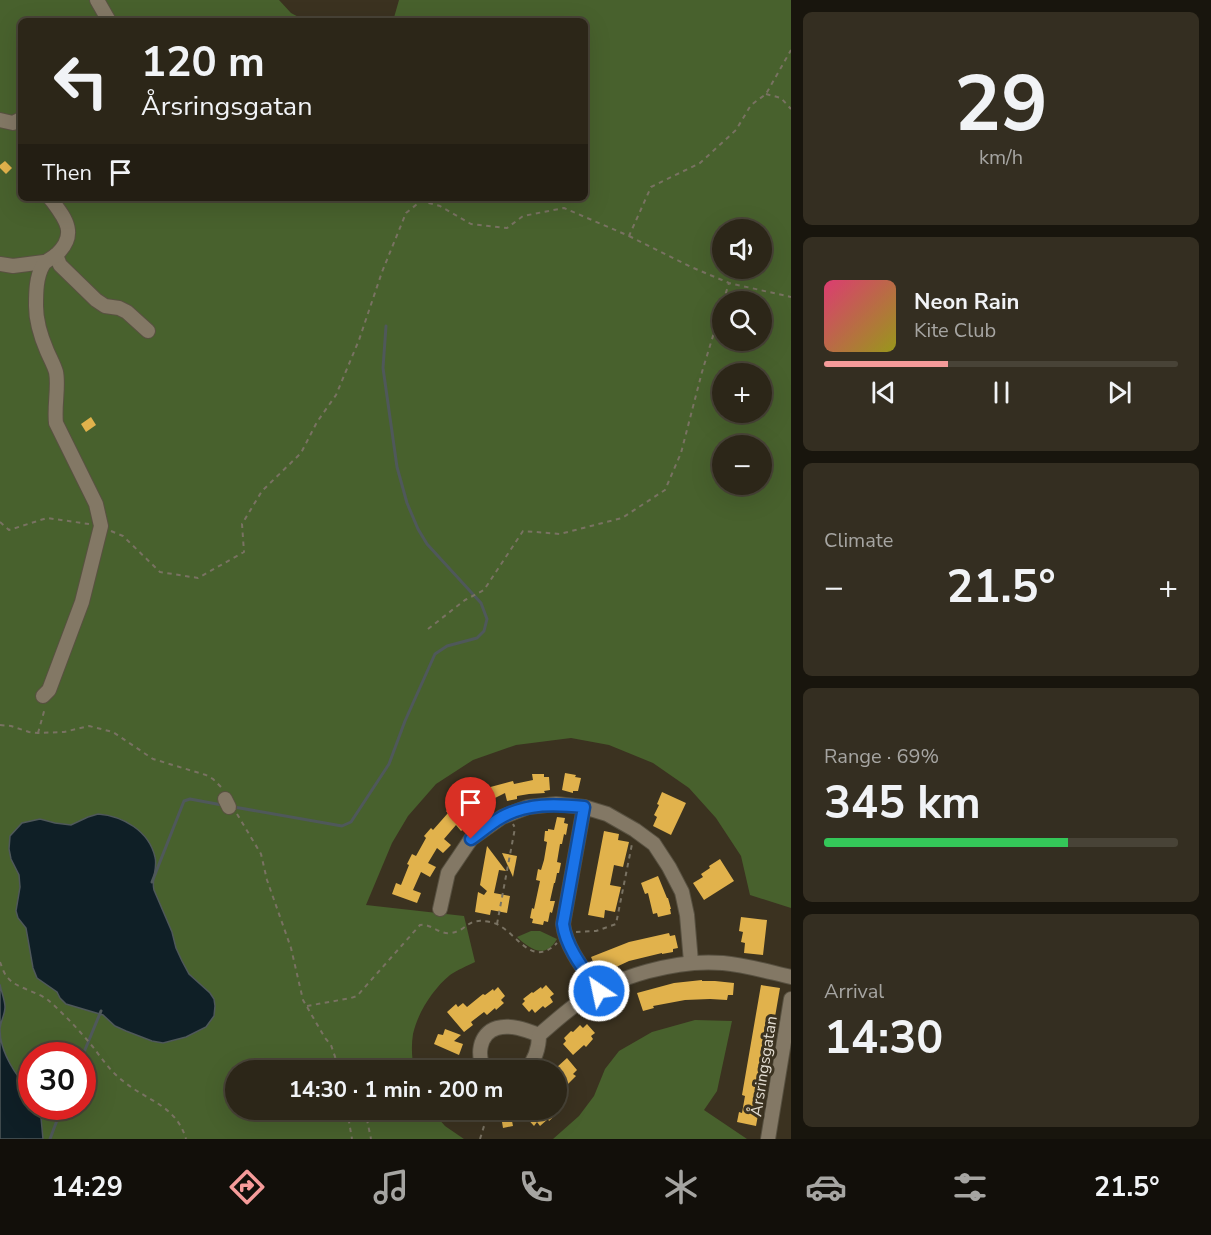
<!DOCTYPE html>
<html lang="en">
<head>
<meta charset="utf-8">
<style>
  :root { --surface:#2c2618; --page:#342e21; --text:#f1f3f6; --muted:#a6a5a2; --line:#484337; --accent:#f59b9a }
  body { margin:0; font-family:"Nunito Sans",sans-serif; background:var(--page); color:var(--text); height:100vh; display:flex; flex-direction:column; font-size:22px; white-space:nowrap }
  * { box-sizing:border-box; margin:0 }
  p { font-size:20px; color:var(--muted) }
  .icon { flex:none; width:33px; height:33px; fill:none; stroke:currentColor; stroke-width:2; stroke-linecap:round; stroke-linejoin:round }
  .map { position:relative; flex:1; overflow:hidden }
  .panel { display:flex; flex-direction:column; gap:12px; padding:12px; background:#18150d; width:420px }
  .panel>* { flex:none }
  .banner { position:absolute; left:18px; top:18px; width:570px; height:183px; border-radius:9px; box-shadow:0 6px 24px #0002,0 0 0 2px var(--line); background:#2c2618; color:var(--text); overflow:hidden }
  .tools { position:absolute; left:712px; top:219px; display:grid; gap:12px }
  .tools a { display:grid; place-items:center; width:60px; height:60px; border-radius:50%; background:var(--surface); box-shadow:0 6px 24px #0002,0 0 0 2px var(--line); font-size:30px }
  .speed { position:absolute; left:18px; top:1042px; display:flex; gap:12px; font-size:30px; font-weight:700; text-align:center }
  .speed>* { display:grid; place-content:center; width:78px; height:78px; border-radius:50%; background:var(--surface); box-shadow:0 6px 24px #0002,0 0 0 2px var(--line); line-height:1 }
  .speed .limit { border:9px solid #d22; background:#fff; color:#111 }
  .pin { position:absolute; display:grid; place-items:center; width:51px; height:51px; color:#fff; margin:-62px -26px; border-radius:50% 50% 50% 0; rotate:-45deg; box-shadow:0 0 6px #0007 }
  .pin .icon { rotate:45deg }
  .me { position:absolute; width:66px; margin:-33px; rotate:326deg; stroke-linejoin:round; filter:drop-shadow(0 0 4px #0008) }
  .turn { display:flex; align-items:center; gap:21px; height:126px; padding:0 24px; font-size:27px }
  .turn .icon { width:78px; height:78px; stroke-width:2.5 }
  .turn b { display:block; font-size:42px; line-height:51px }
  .then { display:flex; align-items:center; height:57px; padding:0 24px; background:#0003; gap:12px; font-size:22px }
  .big { font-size:45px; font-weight:700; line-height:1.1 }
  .panel .card { flex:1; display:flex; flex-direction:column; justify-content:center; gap:9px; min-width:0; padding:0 21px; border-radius:9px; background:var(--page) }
  .panel .dial { align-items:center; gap:0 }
  .dial b { font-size:78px; line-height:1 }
  .song { display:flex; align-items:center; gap:18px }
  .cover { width:72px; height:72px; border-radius:9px; background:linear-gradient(135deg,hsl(340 70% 55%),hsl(60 70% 35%)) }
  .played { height:6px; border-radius:3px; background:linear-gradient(90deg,var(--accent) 35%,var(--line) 35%) }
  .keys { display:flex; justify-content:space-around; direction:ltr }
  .heat { display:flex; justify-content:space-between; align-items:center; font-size:33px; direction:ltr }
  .charge { height:9px; border-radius:4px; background:linear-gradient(90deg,#34c759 69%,var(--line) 0) }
  .trip { position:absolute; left:225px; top:1060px; width:342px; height:60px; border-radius:30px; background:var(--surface); box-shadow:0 6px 24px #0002,0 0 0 2px var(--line); font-weight:700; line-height:60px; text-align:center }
  .tabs { display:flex; height:96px; justify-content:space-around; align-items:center; background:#120f0a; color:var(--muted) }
  .tabs .icon { width:42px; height:42px }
  .tabs .on { color:var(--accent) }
  .tabs b { font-size:27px; color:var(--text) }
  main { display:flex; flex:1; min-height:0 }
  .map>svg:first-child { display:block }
  .green { fill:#48612d; fill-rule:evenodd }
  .water { fill:#0f1f26; stroke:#4f585a; stroke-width:1.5 }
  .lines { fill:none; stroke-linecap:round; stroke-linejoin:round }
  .stream { stroke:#4f585a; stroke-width:3 }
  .building { fill:#e1b24c }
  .minor-casing { stroke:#585141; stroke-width:16 }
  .path { stroke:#797262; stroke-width:2; stroke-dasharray:4.5 4.5; stroke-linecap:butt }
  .minor { stroke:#837865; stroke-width:14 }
  .route-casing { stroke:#114b97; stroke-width:15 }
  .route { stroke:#1a73e8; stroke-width:10 }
  .labels { text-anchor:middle; stroke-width:6; stroke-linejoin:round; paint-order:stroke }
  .street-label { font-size:16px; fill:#e4ded3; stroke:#3b3220 }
</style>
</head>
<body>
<main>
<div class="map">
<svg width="791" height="1139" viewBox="0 0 791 1139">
  <rect width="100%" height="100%" fill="#3b3220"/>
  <g class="green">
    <path d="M0,0H279L291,13L306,21H21V198H585V21H393L399,0H791V908L750,895L741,856L716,818L689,788L653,763L609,745L571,738L516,745L473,760L436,784L408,816L392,843L366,905L464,916L475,962C467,966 457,970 450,975C433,989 418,1012 413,1034C411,1046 412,1059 414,1071H236V1110H431L445,1126L464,1139H0ZM723,230H762V268H723ZM723,302H762V340H723ZM723,374H762V412H723ZM723,446H762V484H723ZM32,1056H82V1107H32Z"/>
    <path d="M531,931H540L557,939C545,960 530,949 517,937Z"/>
    <polygon points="695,1020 732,1021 717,1091 704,1110 747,1139 553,1139 579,1116 594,1096 605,1069 619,1051 652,1032"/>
  </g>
  <g class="water">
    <path d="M98,814C123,816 149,831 155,857C158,868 151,879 154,890L172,932L176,948L182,961L189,974L210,993L214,999L215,1006L214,1016L206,1027L186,1037L163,1043L152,1041L126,1031L115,1026L103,1015L66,1004L60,998L57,992L37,978L33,968L26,928L18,918L16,911L20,887L19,875L11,859L9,849L10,836L22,823L40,819L55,823L71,825L88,817Z"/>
    <path d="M0,984C1,991 5,1000 5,1007C5,1015 0,1022 0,1030C0,1052 16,1077 31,1091L32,1107H40L43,1139H0Z"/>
  </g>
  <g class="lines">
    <g class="stream">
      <polyline points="234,807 342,826 351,822 389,764 405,721 435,654 447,646 477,638 484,631 487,619 481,603 427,544 418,529 407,503 397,467 383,368 386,326"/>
      <polyline points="152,882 184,801 190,799 222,805"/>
      <polyline points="82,1057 101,1011"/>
      <polyline points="50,1139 62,1107"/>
    </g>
  </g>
  <g class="building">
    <polygon points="5,161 12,168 6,174 0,168 0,165"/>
    <polygon points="91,417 96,425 86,432 81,424"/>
    <polygon points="565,773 576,775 575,777 581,778 578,791 573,791 573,793 562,790"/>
    <polygon points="532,774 544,774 544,777 549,777 550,790 544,791 545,793 529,794 517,796 517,799 507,801 505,793 489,801 493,809 483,814 479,807 465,818 470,824 461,831 456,825 444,839 451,845 443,853 437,848 428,863 436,867 430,877 421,872 413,890 421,893 417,903 392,894 396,883 401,885 409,865 407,864 412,854 416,856 426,838 424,836 431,828 433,830 448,813 446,811 455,805 456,807 473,794 472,791 482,786 483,789 513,781 514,784 533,780"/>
    <polygon points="662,792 686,803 671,835 653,826 657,817 654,815 659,805 657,804"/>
    <polygon points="557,817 565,818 564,823 568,824 566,835 564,834 562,844 560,844 557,862 561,863 559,873 557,873 555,883 554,883 550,901 555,901 552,913 550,912 548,922 544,921 543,925 532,923 533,919 530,918 532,908 534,909 540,881 536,880 538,869 541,870 544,860 547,842 544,841 545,831 548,831 548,829 554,830"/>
    <polygon points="604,831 619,834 618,840 629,842 623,867 614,865 610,885 621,887 615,912 605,910 604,918 588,915"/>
    <polygon points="487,846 506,871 499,870 494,893 510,896 507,913 491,910 490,915 475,912 478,892 484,895 487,891 480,885"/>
    <polygon points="502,853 517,856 513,877"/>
    <polygon points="720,859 734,881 704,900 693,883 703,877 701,874 710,868 709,866"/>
    <polygon points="658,876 667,898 668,898 671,909 670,909 671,914 658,917 657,913 653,914 648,893 645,894 641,883"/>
    <polygon points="741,917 767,920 763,955 744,953 745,943 741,942 743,932 739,931"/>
    <polygon points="669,933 670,936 675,935 678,948 673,949 673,952 662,954 662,953 629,961 599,975 591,957 629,942"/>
    <polygon points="702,980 702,981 715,981 734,983 733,995 728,995 727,1000 710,999 685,1000 653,1006 654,1008 643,1011 637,993 674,983"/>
    <polygon points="546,985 554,994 550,997 553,1002 545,1008 543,1006 535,1013 532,1009 529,1012 522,1004 525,1001 523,999 532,992 533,993 541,987 542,989"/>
    <polygon points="761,985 780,988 761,1098 759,1098 756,1115 758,1115 756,1126 737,1122 739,1112 742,1113 745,1096 742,1095"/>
    <polygon points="498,987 505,996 501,1000 504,1003 496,1010 495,1008 487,1015 484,1012 471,1022 473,1025 464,1032 447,1012 456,1004 458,1007 463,1003 467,1007 483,994 485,995 493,989 494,991"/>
    <polygon points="587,1024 595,1033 591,1036 593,1039 586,1047 584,1045 573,1055 563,1044 566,1041 564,1038 571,1031 573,1032 580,1025 583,1028"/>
    <polygon points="445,1029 461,1035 454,1041 463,1044 459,1055 434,1044 438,1034 443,1035"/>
    <polygon points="567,1058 577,1070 573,1074 576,1076 568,1084 566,1082 556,1091 556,1068"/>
    <polygon points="457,1060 452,1071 442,1071 441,1061"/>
    <polygon points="500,1110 516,1110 518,1120 512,1121 513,1126 503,1128"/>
    <polygon points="530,1110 561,1110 549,1121 548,1119 540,1126 537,1122 534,1126 524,1115"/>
  </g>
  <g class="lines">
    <defs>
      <g id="minor">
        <polyline points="97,0 109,21"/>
        <polyline points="0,120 13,123 21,119"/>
        <polyline points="56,255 60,265 96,300 105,306 119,308 127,312 148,331"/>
        <polyline points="0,264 13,266 44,262"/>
        <path d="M43,696L49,690L82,602L101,526L96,504L56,423C54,406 59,386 56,372C54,365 50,358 47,351C41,337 36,321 36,306C36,293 36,277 43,265C46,260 52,259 57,254C79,233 64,217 50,198"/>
        <polyline points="225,799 229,807"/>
        <path d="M584,807L563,924C566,948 585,971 599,991"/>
        <polyline points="440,909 448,873 471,839 502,817 528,807 556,804 584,807 607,814 635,830 654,844 669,867 682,892 687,915 691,962"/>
        <path d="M487,1071C475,1058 479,1033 497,1028C511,1024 526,1030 539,1035"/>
        <path d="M526,1071C535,1060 539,1049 539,1035C552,1024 564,1013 578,1003C616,976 677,959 723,963C746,965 769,972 791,977"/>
        <polyline points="768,1139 791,999"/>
      </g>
    </defs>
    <use href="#minor" class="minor-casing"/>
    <g class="path">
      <polyline points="766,94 781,98 791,109"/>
      <polyline points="629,236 691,267 729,283 791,297"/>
      <polyline points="723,302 729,283"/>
      <polyline points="0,522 9,530 47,518 89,524"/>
      <polyline points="111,531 123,536 160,572 198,578 244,552 242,524 262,491 301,453 317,422 336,395 359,340 382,272 406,213 421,201 440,206 471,224 507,228 523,216 564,208 629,236 651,187 700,163 736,130 751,105 766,94 791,50"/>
      <polyline points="428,629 465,600 484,590 523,531 560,534 622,518 665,490 681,453 702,372 723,303"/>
      <polyline points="0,725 11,726 29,732 38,733 64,732 89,726 113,732 153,759 206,775 213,779 223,789"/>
      <polyline points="38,733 45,708"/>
      <polyline points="237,814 261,854 267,880 291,948 303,1000 325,1038 331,1045 340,1071"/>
      <polyline points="497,924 515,828 513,824"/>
      <polyline points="576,932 596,931 616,924 632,844"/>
      <path d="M0,962C2,967 4,974 8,978C16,988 36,991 48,1000C64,1014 79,1030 93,1047C102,1059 111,1072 123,1081C147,1101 176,1105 186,1139"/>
      <path d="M307,1006L351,998L357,996L420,925C431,923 439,935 451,933C469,930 466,917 490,922C515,926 529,971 557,943"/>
      <polyline points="347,1110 352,1139"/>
      <polyline points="365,1110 371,1139"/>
      <polyline points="480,1139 489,1110"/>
    </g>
    <use href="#minor" class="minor"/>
  </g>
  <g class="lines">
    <defs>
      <path id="route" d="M471,839C481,832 491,823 502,817C528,803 555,804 584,807L563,924C566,948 585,971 599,991"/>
    </defs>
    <use href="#route" class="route-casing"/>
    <use href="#route" class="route"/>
  </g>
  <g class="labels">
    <g class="street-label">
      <text transform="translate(763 1066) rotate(-81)" y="6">Årsringsgatan</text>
    </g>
  </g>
</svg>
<div class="tools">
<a><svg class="icon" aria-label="sound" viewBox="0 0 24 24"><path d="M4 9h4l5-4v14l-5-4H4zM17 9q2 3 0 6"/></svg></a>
<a><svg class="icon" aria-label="search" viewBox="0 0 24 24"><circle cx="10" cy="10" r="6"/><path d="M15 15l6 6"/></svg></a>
<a>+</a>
<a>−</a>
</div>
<div class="speed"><div class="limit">30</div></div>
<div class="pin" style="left:471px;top:839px;background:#d93025"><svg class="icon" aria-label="arrive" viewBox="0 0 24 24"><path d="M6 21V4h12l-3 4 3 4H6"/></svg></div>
<svg class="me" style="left:599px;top:991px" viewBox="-20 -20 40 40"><circle r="17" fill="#1a73e8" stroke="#fff" stroke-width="3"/><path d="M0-11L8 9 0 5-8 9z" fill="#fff"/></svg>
<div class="trip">14:30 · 1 min · 200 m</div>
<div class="banner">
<div class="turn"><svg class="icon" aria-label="left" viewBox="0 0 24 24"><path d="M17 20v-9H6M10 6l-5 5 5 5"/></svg><div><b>120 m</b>Årsringsgatan</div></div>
<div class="then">Then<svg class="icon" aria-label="arrive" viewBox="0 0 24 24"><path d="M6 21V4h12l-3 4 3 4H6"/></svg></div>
</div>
</div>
<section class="panel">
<div class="card dial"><b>29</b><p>km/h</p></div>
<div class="card">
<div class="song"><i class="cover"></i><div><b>Neon Rain</b><p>Kite Club</p></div></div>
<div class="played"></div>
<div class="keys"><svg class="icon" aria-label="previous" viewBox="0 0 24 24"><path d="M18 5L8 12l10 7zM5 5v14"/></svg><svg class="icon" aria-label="pause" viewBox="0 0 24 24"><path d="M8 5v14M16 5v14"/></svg><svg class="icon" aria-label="next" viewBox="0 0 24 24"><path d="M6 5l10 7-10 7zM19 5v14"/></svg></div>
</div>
<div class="card"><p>Climate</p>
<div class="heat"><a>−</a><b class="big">21.5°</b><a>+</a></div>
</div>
<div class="card"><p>Range · 69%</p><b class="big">345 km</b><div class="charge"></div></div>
<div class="card"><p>Arrival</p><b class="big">14:30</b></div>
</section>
</main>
<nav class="tabs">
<b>14:29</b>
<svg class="icon on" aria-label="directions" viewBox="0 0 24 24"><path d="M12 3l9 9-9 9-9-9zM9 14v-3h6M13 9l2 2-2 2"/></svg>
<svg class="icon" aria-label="music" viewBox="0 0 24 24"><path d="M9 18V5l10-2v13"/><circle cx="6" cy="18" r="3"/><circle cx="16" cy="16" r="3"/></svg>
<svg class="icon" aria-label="phone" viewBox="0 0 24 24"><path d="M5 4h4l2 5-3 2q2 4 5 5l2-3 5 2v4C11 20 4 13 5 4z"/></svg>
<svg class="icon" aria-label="climate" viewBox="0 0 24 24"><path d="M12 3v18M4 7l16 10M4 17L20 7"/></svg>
<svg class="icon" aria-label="car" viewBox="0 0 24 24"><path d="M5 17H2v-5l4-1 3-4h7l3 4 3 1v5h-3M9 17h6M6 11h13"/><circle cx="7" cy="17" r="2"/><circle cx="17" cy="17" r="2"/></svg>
<svg class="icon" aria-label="filters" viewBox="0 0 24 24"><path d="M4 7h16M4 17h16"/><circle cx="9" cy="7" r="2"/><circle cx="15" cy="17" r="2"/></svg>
<b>21.5°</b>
</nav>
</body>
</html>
